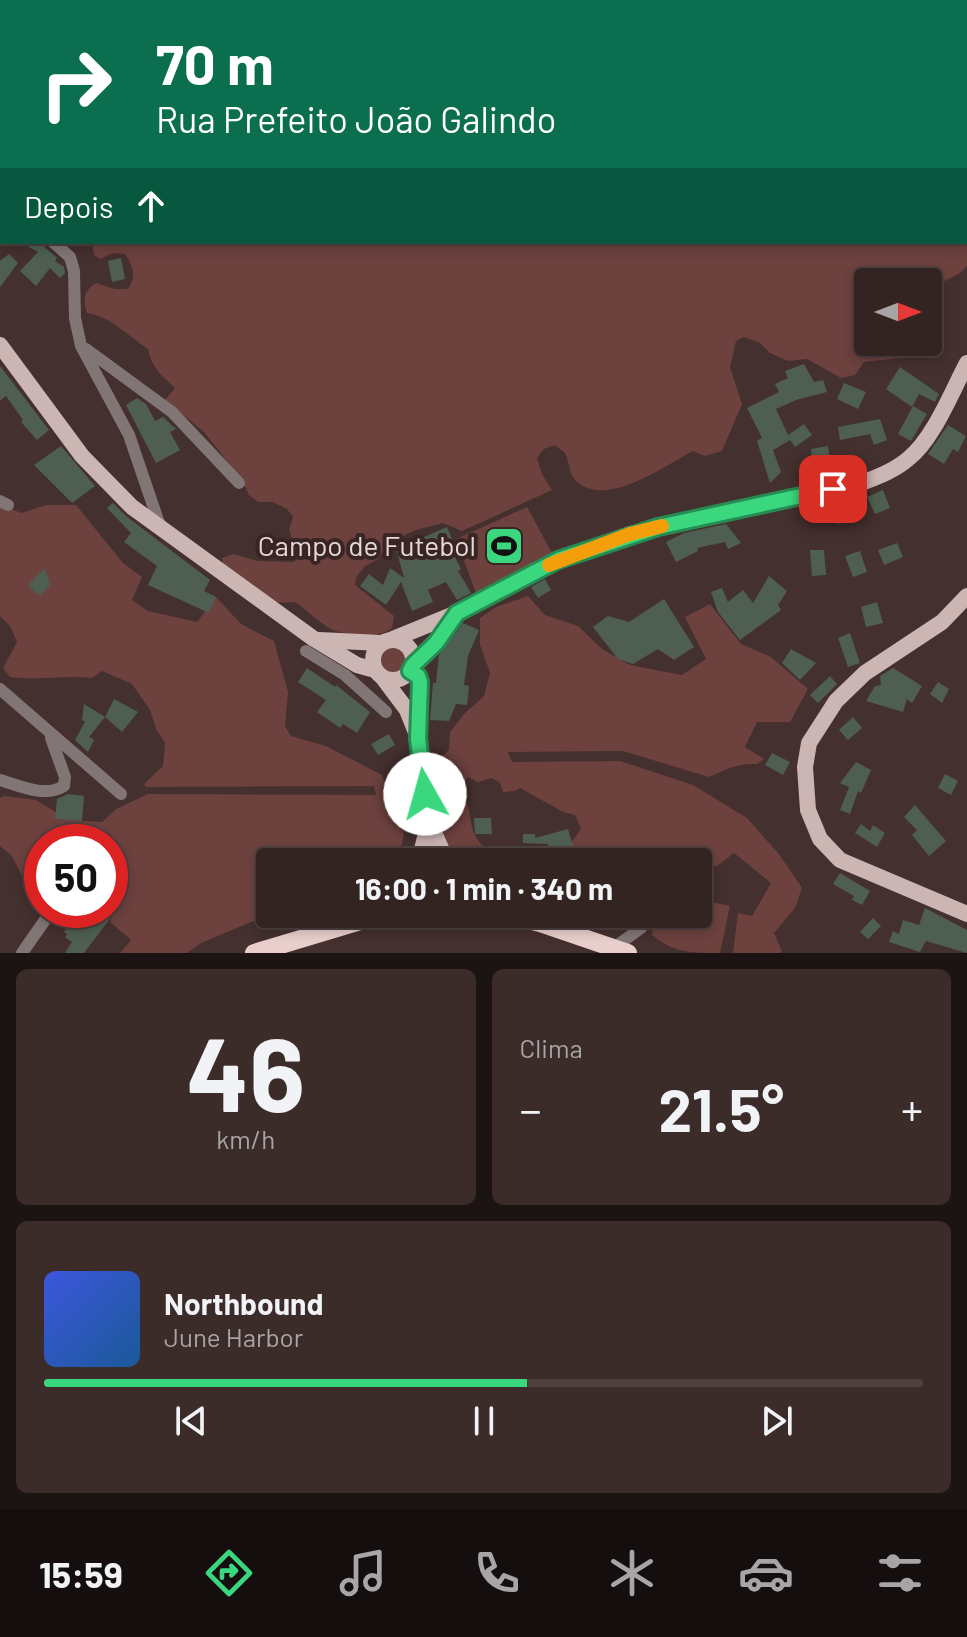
<!DOCTYPE html>
<html lang="pt">
<head>
<meta charset="utf-8">
<style>
  :root { --surface:#332422; --page:#3b2c2a; --text:#f1f3f6; --muted:#a9a4a5; --line:#4e4140; --accent:#3ad77f }
  body { margin:0; font-family:Barlow,sans-serif; background:var(--page); color:var(--text); height:100vh; display:flex; flex-direction:column; font-size:30px; white-space:nowrap }
  * { box-sizing:border-box; margin:0 }
  p { font-size:26px; color:var(--muted) }
  .icon { flex:none; width:44px; height:44px; fill:none; stroke:currentColor; stroke-width:2; stroke-linecap:round; stroke-linejoin:round }
  .map { position:relative; height:953px; overflow:hidden }
  .panel { display:flex; flex-direction:column; gap:16px; padding:16px; background:#1c1413; flex:1 }
  .panel>* { flex:none }
  .top-card { position:absolute; left:0px; top:0px; width:968px; height:244px; box-shadow:0 4px 12px #0003,0 0 0 2px var(--line); background:#0b6e4f; color:#fff; overflow:hidden }
  .needle { width:52px; rotate:90deg }
  .buttons { position:absolute; left:854px; top:268px; display:grid; gap:16px }
  .buttons a { display:grid; place-items:center; width:88px; height:88px; border-radius:8px; background:var(--surface); box-shadow:0 4px 12px #0003,0 0 0 2px var(--line); font-size:40px }
  .speed { position:absolute; left:24px; top:824px; display:flex; gap:16px; font-size:40px; font-weight:700; text-align:center }
  .speed>* { display:grid; place-content:center; width:104px; height:104px; border-radius:50%; background:var(--surface); box-shadow:0 4px 12px #0003,0 0 0 2px var(--line); line-height:1 }
  .speed .limit { border:12px solid #d22; background:#fff; color:#111 }
  .pin { position:absolute; display:grid; place-items:center; width:68px; height:68px; color:#fff; margin:-34px; border-radius:16px; box-shadow:0 4px 12px #0006 }
  .me { position:absolute; width:88px; margin:-44px; rotate:353deg; stroke-linejoin:round; filter:drop-shadow(0 0 6px #0008) }
  .turn { display:flex; align-items:center; gap:28px; height:168px; padding:0 24px; font-size:36px }
  .turn .icon { width:104px; height:104px; stroke-width:2.5 }
  .turn b { display:block; font-size:56px; line-height:68px }
  .then { display:flex; align-items:center; height:76px; padding:0 24px; background:#0003; gap:16px; font-size:30px }
  .big { font-size:60px; font-weight:700; line-height:1.1 }
  .panel .card { flex:1; display:flex; flex-direction:column; justify-content:center; gap:12px; min-width:0; padding:0 28px; border-radius:12px; background:var(--page) }
  .panel .dial { align-items:center; gap:0 }
  .dial b { font-size:104px; line-height:1 }
  .song { display:flex; align-items:center; gap:24px }
  .cover { width:96px; height:96px; border-radius:12px; background:linear-gradient(135deg,hsl(230 70% 55%),hsl(210 70% 35%)) }
  .played { height:8px; border-radius:4px; background:linear-gradient(90deg,var(--accent) 55%,var(--line) 55%) }
  .keys { display:flex; justify-content:space-around; direction:ltr }
  .heat { display:flex; justify-content:space-between; align-items:center; font-size:44px; direction:ltr }
  .panel .tiles { flex:1; display:grid; gap:16px; grid-template-columns:1fr 1fr }
  .card:last-child { grid-column:span 2 }
  .trip { position:absolute; left:256px; top:848px; width:456px; height:80px; border-radius:8px; background:var(--surface); box-shadow:0 4px 12px #0003,0 0 0 2px var(--line); font-weight:700; line-height:80px; text-align:center }
  .dock { display:flex; height:128px; justify-content:space-around; align-items:center; background:#140e0e; color:var(--muted) }
  .dock .icon { width:56px; height:56px }
  .dock .on { color:var(--accent) }
  .dock b { font-size:36px; color:var(--text) }
  .map>svg:first-child { display:block }
  .green { fill:#6c413e }
  .building { fill:#4e5f52 }
  .lines { fill:none; stroke-linecap:round; stroke-linejoin:round }
  .minor { stroke:#817675; stroke-width:12 }
  .major { stroke:#ccb6b4; stroke-width:16 }
  .highway { stroke:#e9cfcc; stroke-width:18 }
  .route-casing { stroke:#268c53; stroke-width:20 }
  .route { stroke:#3ad77f; stroke-width:14 }
  .slow { stroke:#f59e0b; stroke-width:14 }
  .labels { text-anchor:middle; stroke-width:8; stroke-linejoin:round; paint-order:stroke }
  .poi-label { font-size:28px; fill:#e6d9d7; stroke:#392624; text-anchor:end }
</style>
</head>
<body>
<div class="map">
<svg width="967" height="953" viewBox="0 0 967 953">
  <rect width="100%" height="100%" fill="#44302e"/>
  <g class="green">
    <path d="M170,0H967V266L960,273L931,288L928,297V282H868V342H921L919,349L900,358L864,362L855,375L841,378L807,359L788,361L770,353L760,343L744,337L736,341L730,367L742,404L722,451L705,456L693,451C664,466 608,508 577,482C568,474 570,462 565,453C562,450 558,448 555,445L544,449L537,458L542,474L552,490L462,531L443,523L416,530L390,542L378,559L364,567L356,578L355,585L394,616L392,628C380,639 345,636 331,629C318,622 307,610 295,602L273,603L223,564L222,558L233,554L258,561L294,562L298,558L289,530L293,517L287,509L273,502H258L249,495L242,480L204,432L165,400L175,388C162,376 151,367 148,349C128,336 110,316 87,313C83,300 83,291 96,283L115,289H128C137,275 133,267 125,254L113,253L100,259L94,255L92,242H966V2Z"/>
    <path d="M0,504L21,513L46,505H76L123,563L142,577L132,600L148,611L197,622L216,597L241,624L274,641L288,692L285,726L291,736L326,746L382,775L398,812H407L402,844L389,862H270V914L201,943L187,953H120L131,940L110,922L112,916L105,910H110V842H42V882L37,887L26,884L12,856L0,846V798L4,796L36,800L69,820L102,822L116,809L148,794L376,795L374,786L146,787L144,784L163,766L165,743L156,729L150,710L132,684L102,671L92,678C64,675 38,681 10,677L3,668L17,642L10,626L0,616Z"/>
    <polygon points="527,507 552,553 476,593 456,539"/>
    <path d="M528,596L545,615L578,626L602,649L630,665L682,675L706,659L685,617L710,604L741,644L771,657L808,689L790,722H757L745,747L764,759L757,764C738,763 726,769 709,777L623,751L508,752L512,762L620,761L693,785L747,818L779,854L802,888L795,908L774,933L782,951L780,953H733L738,913L752,916L771,883L734,853L717,866L698,868V862C689,862 680,863 671,862C656,861 647,850 633,862H563L560,858L581,829L575,815L563,812L520,788L515,791L503,792L500,783L492,778L478,782L468,777L458,791C471,806 468,809 472,827C475,842 490,853 502,862C485,862 466,864 453,853C449,850 446,841 444,836C430,809 422,771 449,750L450,732L464,714L484,696L490,673L480,645V618L496,607Z"/>
    <circle cx="393" cy="660" r="14"/>
    <path d="M698,899L730,906L720,953C690,953 675,953 652,935L657,914H698Z"/>
  </g>
  <g class="building">
    <polygon points="20,242 39,242 57,258 55,261 64,267 65,273 60,278 50,268 36,286 20,271 38,252"/>
    <polygon points="9,254 18,263 0,287 0,261"/>
    <polygon points="121,258 125,279 112,282 108,261"/>
    <polygon points="804,364 814,382 823,380 827,392 796,400 776,409 788,435 804,424 812,435 795,447 790,440 773,450 781,472 770,483 757,441 762,438 747,408 779,392 775,384 788,378 785,371"/>
    <polygon points="0,366 49,430 37,440 21,422 23,420 6,396 0,401"/>
    <polygon points="900,367 939,394 935,402 919,394 912,407 886,389"/>
    <polygon points="844,383 866,392 858,409 837,399"/>
    <polygon points="137,398 146,404 155,421 163,417 176,429 170,432 180,450 156,463 126,405"/>
    <polygon points="913,406 927,414 911,441 898,434"/>
    <polygon points="880,419 887,440 874,445 870,434 840,440 838,427"/>
    <polygon points="948,425 966,436 958,452 953,449 944,464 928,454"/>
    <polygon points="61,446 95,486 72,503 34,465"/>
    <polygon points="828,446 831,465 813,468 811,449"/>
    <polygon points="883,490 890,508 875,514 867,497"/>
    <polygon points="841,499 849,521 838,524 832,501"/>
    <polygon points="113,503 126,516 210,580 204,591 216,597 209,613 148,585 157,566 124,542 131,533 107,508"/>
    <polygon points="726,524 741,543 728,549 725,542 697,548 698,551 676,562 666,542 684,533"/>
    <polygon points="447,527 452,539 447,542 461,569 458,571 471,593 457,600 446,582 428,590 433,602 412,611 401,582 386,605 360,586 369,574 383,585 390,568 404,578 395,545 408,541 412,558 430,550 424,537"/>
    <polygon points="897,543 903,557 884,565 878,550"/>
    <polygon points="810,550 824,550 826,575 812,576"/>
    <polygon points="860,551 867,572 853,577 845,556"/>
    <polygon points="45,568 50,585 39,596 28,585"/>
    <polygon points="769,576 787,591 778,605 781,610 740,640 718,612 711,592 722,588 728,602 743,590 753,603"/>
    <polygon points="545,579 551,590 538,598 531,587"/>
    <polygon points="664,599 694,647 674,660 658,649 633,664 618,659 593,627 608,616 629,622"/>
    <polygon points="877,602 883,623 866,627 861,607"/>
    <polygon points="463,623 479,630 468,656 464,685 469,686 467,705 456,704 449,721 430,720 433,683 436,683 439,655"/>
    <polygon points="850,633 860,663 848,667 838,638"/>
    <polygon points="791,649 816,663 800,680 782,663"/>
    <polygon points="307,668 335,687 336,685 370,712 357,733 343,724 340,728 317,712 326,700 298,682"/>
    <polygon points="893,668 922,686 912,703 907,699 903,712 866,701 875,686 881,685 880,676"/>
    <polygon points="830,676 837,684 818,703 810,695"/>
    <polygon points="938,682 949,689 942,703 930,694"/>
    <polygon points="114,699 138,712 122,732 105,717"/>
    <polygon points="84,704 105,717 89,737 94,740 88,752 75,740 85,722 82,720"/>
    <polygon points="853,717 862,728 848,740 839,730"/>
    <polygon points="389,734 395,745 378,755 371,744"/>
    <polygon points="772,753 790,762 783,775 765,765"/>
    <polygon points="856,762 871,770 861,793 858,791 850,814 840,810 849,787 840,783"/>
    <polygon points="945,774 958,781 951,795 938,788"/>
    <polygon points="68,794 84,796 82,821 55,819 57,799"/>
    <polygon points="915,805 946,841 929,856 912,835 917,830 904,817"/>
    <polygon points="474,818 491,818 492,834 475,834"/>
    <polygon points="861,824 870,831 873,825 885,833 877,847 855,833"/>
    <polygon points="568,829 575,852 552,859 548,844 523,843 523,834 535,834 535,838"/>
    <polygon points="840,873 870,891 862,905 852,900 854,896 833,884"/>
    <polygon points="925,908 967,930 967,953 926,941 920,952 889,942 893,931 899,934 903,920 919,925"/>
    <polygon points="94,910 104,910 112,916 84,953 65,953 72,942 65,937 67,934 64,932 76,917 84,923"/>
    <polygon points="873,918 881,926 868,939 860,932"/>
  </g>
  <g class="lines">
    <g class="minor">
      <polyline points="0,22 2,23"/>
      <polyline points="0,92 2,90"/>
      <polyline points="0,168 2,173"/>
      <polyline points="53,242 70,257 74,271 75,318 81,346 129,435 161,529"/>
      <polyline points="86,349 172,412 239,483"/>
      <polyline points="0,501 8,505"/>
      <polyline points="306,651 345,675 386,712"/>
      <polyline points="0,689 121,794"/>
      <path d="M0,780C20,786 45,798 64,786L65,777L51,738"/>
      <polyline points="615,947 641,928 648,914"/>
      <polyline points="22,953 52,910"/>
    </g>
    <g class="major">
      <polyline points="0,345 82,456 132,507 314,639 357,665 375,670"/>
      <polyline points="967,596 942,622 865,673 836,701 809,743 805,767 808,810 820,839 840,860 967,914"/>
      <path d="M393,639L457,613L558,560L630,534L864,482C880,476 895,470 908,459C933,440 952,391 967,363"/>
      <circle cx="393" cy="660" r="20"/>
      <polyline points="319,640 381,643"/>
      <polyline points="413,665 436,643 457,613"/>
      <polyline points="410,671 418,676 420,682 418,739 429,821 447,862"/>
      <polyline points="383,678 407,710 415,730"/>
      <polyline points="419,862 429,821"/>
    </g>
    <g class="highway">
      <polyline points="504,914 540,923 628,953"/>
      <polyline points="254,953 384,914"/>
    </g>
  </g>
  <g class="lines">
    <defs>
      <polyline id="route" points="425,794 418,739 420,682 418,676 410,671 413,665 436,643 457,613 558,560 658,527 833,489"/>
    </defs>
    <use href="#route" class="route-casing"/>
    <use href="#route" class="route"/>
    <polyline class="slow" points="549,565 630,534 662,526"/>
  </g>
  <defs>
    <symbol id="stadium-square" viewBox="-11 -11 22 22"><rect x="-9" y="-9" width="18" height="18" rx="4" fill="#3ad77f" stroke="#392624"/><path d="M0-5a6.5 5 0 1 0 0 10a6.5 5 0 1 0 0-10ZM-3.5-1.8h7v3.6h-7Z" fill="#111"/></symbol>
  </defs>
  <g fill-rule="evenodd">
    <use href="#stadium-square" x="482" y="524" width="44" height="44"/>
  </g>
  <g class="labels">
    <g class="poi-label">
      <text x="476" y="556">Campo de Futebol</text>
    </g>
  </g>
</svg>
<div class="buttons">
<a><svg class="needle" viewBox="-14 -14 28 28"><path d="M0-13l5 13h-10z" fill="#e53935"/><path d="M0 13l5-13h-10z" fill="#a9a4a5"/></svg></a>
</div>
<div class="speed"><div class="limit">50</div></div>
<div class="pin" style="left:833px;top:489px;background:#d93025"><svg class="icon" aria-label="arrive" viewBox="0 0 24 24"><path d="M6 21V4h12l-3 4 3 4H6"/></svg></div>
<svg class="me" style="left:425px;top:794px" viewBox="-20 -20 40 40"><circle r="19" fill="#fff"/><path d="M0-13L10 11 0 6-10 11z" fill="#3ad77f"/></svg>
<div class="trip">16:00 · 1 min · 340 m</div>
<div class="top-card">
<div class="turn"><svg class="icon" aria-label="right" viewBox="0 0 24 24"><path d="M7 20v-9h11M14 6l5 5-5 5"/></svg><div><b>70 m</b>Rua Prefeito João Galindo</div></div>
<div class="then">Depois<svg class="icon" aria-label="ahead" viewBox="0 0 24 24"><path d="M12 20V5M6 11l6-6 6 6"/></svg></div>
</div>
</div>
<section class="panel">
<div class="tiles">
<div class="card dial"><b>46</b><p>km/h</p></div>
<div class="card"><p>Clima</p>
<div class="heat"><a>−</a><b class="big">21.5°</b><a>+</a></div>
</div>
<div class="card">
<div class="song"><i class="cover"></i><div><b>Northbound</b><p>June Harbor</p></div></div>
<div class="played"></div>
<div class="keys"><svg class="icon" aria-label="previous" viewBox="0 0 24 24"><path d="M18 5L8 12l10 7zM5 5v14"/></svg><svg class="icon" aria-label="pause" viewBox="0 0 24 24"><path d="M8 5v14M16 5v14"/></svg><svg class="icon" aria-label="next" viewBox="0 0 24 24"><path d="M6 5l10 7-10 7zM19 5v14"/></svg></div>
</div>
</div>
</section>
<nav class="dock">
<b>15:59</b>
<svg class="icon on" aria-label="directions" viewBox="0 0 24 24"><path d="M12 3l9 9-9 9-9-9zM9 14v-3h6M13 9l2 2-2 2"/></svg>
<svg class="icon" aria-label="music" viewBox="0 0 24 24"><path d="M9 18V5l10-2v13"/><circle cx="6" cy="18" r="3"/><circle cx="16" cy="16" r="3"/></svg>
<svg class="icon" aria-label="phone" viewBox="0 0 24 24"><path d="M5 4h4l2 5-3 2q2 4 5 5l2-3 5 2v4C11 20 4 13 5 4z"/></svg>
<svg class="icon" aria-label="climate" viewBox="0 0 24 24"><path d="M12 3v18M4 7l16 10M4 17L20 7"/></svg>
<svg class="icon" aria-label="car" viewBox="0 0 24 24"><path d="M5 17H2v-5l4-1 3-4h7l3 4 3 1v5h-3M9 17h6M6 11h13"/><circle cx="7" cy="17" r="2"/><circle cx="17" cy="17" r="2"/></svg>
<svg class="icon" aria-label="filters" viewBox="0 0 24 24"><path d="M4 7h16M4 17h16"/><circle cx="9" cy="7" r="2"/><circle cx="15" cy="17" r="2"/></svg>
</nav>
</body>
</html>
